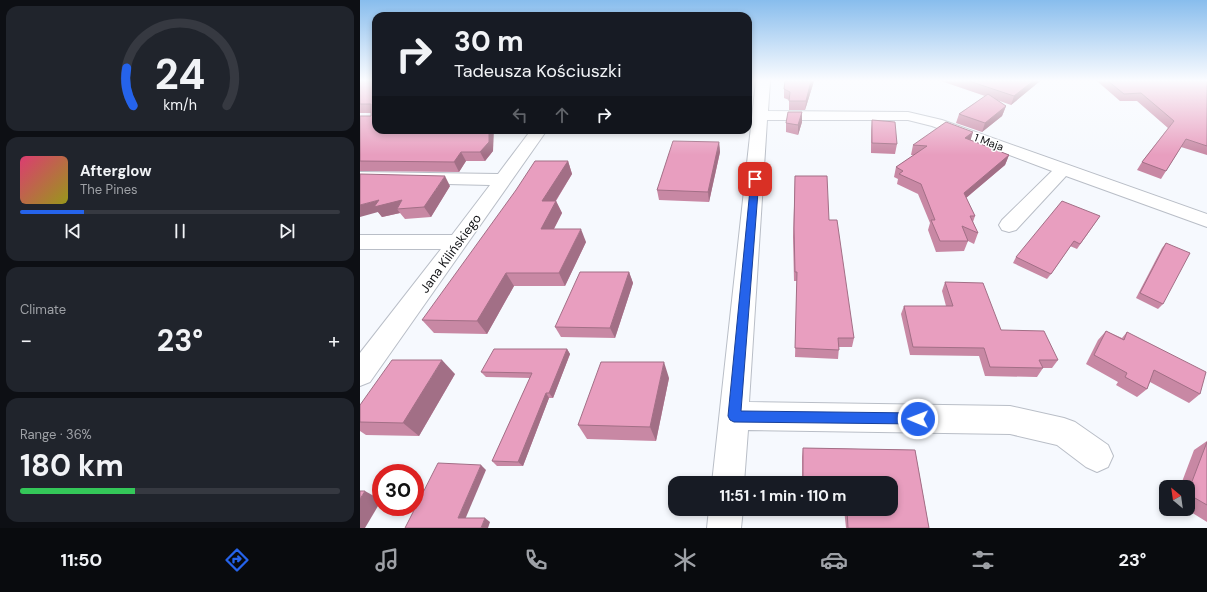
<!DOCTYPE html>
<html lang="en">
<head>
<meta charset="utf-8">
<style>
  :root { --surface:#171b24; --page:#20242c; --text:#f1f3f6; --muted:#9ea1a6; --line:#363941; --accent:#2563eb }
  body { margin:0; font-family:"DM Sans",sans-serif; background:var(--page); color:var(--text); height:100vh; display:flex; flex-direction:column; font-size:15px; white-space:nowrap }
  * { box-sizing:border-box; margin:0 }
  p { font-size:13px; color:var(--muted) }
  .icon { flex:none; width:22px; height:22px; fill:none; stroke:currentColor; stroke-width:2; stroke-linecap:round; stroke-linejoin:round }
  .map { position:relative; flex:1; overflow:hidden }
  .panel { display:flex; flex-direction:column; gap:6px; padding:6px; background:#0d0f14; width:360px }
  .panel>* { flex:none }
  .top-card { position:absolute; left:12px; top:12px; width:380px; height:122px; border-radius:12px; box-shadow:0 2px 6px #0003; background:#171b24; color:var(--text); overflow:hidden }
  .needle { width:26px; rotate:331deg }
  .buttons { position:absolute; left:799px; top:480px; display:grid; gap:8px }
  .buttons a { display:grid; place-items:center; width:36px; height:36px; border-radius:8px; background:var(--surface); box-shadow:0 2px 6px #0003; font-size:20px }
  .speed { position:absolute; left:12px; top:464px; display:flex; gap:8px; font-size:20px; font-weight:700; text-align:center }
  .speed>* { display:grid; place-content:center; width:52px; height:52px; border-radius:50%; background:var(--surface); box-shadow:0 2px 6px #0003; line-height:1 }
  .speed .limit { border:6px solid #d22; background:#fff; color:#111 }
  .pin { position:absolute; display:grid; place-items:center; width:34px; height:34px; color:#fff; margin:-17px; border-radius:8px; box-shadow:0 2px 6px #0006 }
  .me { position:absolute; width:44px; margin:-22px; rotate:271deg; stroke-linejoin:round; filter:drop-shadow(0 0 3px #0008) }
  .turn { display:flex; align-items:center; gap:14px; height:84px; padding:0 16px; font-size:18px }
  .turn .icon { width:52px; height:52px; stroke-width:2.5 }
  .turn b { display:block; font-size:28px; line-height:34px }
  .lanes { display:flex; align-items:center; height:38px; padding:0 16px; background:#0003; justify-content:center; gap:20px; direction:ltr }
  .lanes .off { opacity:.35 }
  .big { font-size:30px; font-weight:700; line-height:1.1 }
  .panel .widget { flex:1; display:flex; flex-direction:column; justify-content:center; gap:6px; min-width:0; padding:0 14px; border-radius:12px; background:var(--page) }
  .panel .dial { align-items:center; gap:0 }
  .dial svg { height:104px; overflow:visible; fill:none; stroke:var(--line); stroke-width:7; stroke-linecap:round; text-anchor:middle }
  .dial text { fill:var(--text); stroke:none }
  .song { display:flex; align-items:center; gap:12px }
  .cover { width:48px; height:48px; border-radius:6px; background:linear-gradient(135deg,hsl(340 70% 55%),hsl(60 70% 35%)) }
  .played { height:4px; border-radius:2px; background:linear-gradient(90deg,var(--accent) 20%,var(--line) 20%) }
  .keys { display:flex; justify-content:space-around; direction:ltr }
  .heat { display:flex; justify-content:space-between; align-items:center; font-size:22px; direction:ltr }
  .charge { height:6px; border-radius:3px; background:linear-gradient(90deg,#34c759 36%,var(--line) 0) }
  .trip { position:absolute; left:308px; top:476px; width:230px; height:40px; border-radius:12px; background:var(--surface); box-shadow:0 2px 6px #0003; font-weight:700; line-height:40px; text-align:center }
  .menu { display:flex; height:64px; justify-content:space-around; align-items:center; background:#090b0e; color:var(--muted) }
  .menu .icon { width:28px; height:28px }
  .menu .active { color:var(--accent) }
  .menu b { font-size:18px; color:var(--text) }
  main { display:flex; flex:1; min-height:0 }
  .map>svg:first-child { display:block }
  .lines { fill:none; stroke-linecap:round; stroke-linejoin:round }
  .minor-casing { stroke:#b9bec7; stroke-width:2 }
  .minor { fill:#fff; fill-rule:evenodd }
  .wall { fill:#c888a4 }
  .shaded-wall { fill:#a26f86 }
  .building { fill:#e89ebf; stroke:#a26f86 }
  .route { fill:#2563eb; stroke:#184099 }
  .labels { text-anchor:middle; stroke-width:3; stroke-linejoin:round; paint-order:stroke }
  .far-street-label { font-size:11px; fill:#131417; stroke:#fff }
  .street-label { font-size:13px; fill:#131417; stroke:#fff }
</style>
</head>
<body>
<main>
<section class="panel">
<div class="widget dial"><svg viewBox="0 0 100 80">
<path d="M14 69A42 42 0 1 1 86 69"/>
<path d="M14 69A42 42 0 0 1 9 40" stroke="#2563eb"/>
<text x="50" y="56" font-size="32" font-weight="700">24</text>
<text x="50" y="72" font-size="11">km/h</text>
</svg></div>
<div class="widget">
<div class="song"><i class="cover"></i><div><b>Afterglow</b><p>The Pines</p></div></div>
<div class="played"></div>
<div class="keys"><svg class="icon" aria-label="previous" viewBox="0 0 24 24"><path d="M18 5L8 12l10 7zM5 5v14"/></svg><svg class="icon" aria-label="pause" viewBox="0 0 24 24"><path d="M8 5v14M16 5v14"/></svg><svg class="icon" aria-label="next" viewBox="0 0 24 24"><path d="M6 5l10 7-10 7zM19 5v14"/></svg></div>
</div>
<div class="widget"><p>Climate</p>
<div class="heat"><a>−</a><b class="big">23°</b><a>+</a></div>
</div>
<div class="widget"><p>Range · 36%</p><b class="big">180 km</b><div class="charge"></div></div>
</section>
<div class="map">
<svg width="847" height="528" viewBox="0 0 847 528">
  <rect width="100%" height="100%" fill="#f6f9fe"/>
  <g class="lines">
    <defs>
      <g id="minor">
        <polygon points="396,81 410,81 408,111 548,112 582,120 847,214 847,227 706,176 656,230 649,232 642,230 639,225 642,220 692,171 572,126 548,120 407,120 389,402 650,406 704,418 715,422 748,445 753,456 748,467 737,472 726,467 697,445 650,434 388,430 384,483 352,483"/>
        <polygon points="171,130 187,130 10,382 0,386 0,353 81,249 0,249 0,235 92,235 130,185 0,182 0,172 138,174"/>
        <polygon points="349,509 383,509 381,528 347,528"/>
      </g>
    </defs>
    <use href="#minor" class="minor-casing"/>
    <use href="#minor" class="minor"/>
  </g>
  <g class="wall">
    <polygon points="0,81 133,151 125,161 106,161 99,172 0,171 0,116 11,116 11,113 0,113"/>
    <polygon points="454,81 445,110 429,110 429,100 424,98 424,89"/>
    <polygon points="581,81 680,81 651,105 637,100 646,106 642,116 622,132 596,123 599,114 625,96"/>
    <polygon points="737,81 847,81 847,155 821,147 801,179 777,170 782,162 808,128 777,101 760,101"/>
    <polygon points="442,112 442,122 438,135 426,132 426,123"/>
    <polygon points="512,120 537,144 535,154 511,153 511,130"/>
    <polygon points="613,132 610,140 649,155 645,165 606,198 615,216 613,222 618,233 614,244 608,241 604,251 576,252 568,230 570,223 558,194 537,184 538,179 534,177 536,167 554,155 551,155 553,145"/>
    <polygon points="359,142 360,152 349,202 299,200 297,190"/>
    <polygon points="208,161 212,174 196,201 202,213 194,229 226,242 205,286 154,286 127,334 74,333 62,320"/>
    <polygon points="435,176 494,338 492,347 479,347 478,359 435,357 437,281 434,281 433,237"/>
    <polygon points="90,186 71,217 45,219 40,213 22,217 18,212"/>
    <polygon points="740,216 717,249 710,246 687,279 653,263 656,257"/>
    <polygon points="806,243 803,304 798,309 776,298 802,248"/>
    <polygon points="269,272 273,283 255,338 201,337 195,327"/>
    <polygon points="585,282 641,330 698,360 692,368 683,368 677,377 625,376 619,356 550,355 541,314 544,306 586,306 582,291"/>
    <polygon points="746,331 762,338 767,332 840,394 829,403 790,382 787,389 777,397 756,385 758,382 726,364 738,340"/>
    <polygon points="207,349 210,354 193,398 189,398 163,466 137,466 132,461 170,378 126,377 121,372"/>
    <polygon points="95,374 59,436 6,435 0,431 0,405"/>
    <polygon points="309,378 296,441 227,439 218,425"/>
    <polygon points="847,441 847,522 826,509 828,509 828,487 820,487 834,450"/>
    <polygon points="443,448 555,450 569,528 486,528 484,509 531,509 531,483 442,483 442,457"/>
  </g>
  <g class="shaded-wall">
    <polygon points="451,81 454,81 445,110 446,101"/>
    <polygon points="673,81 680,81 651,105 654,96"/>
    <polygon points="646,106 642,116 622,132 625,123"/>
    <polygon points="442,112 442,122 438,135 438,125"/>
    <polygon points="129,130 134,130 133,151 125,161 120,152"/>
    <polygon points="613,132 610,142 605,138"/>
    <polygon points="359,142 360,152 349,202 348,192"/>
    <polygon points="101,152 106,161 99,172 94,162"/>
    <polygon points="649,155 645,165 600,203 604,193"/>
    <polygon points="208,161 212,174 188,213 182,201"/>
    <polygon points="85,176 90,186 71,217 64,207"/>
    <polygon points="19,200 42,200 37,209 40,213 22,217 18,212 0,217 0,205"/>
    <polygon points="196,201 202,213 187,242 181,229"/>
    <polygon points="221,229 226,242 205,286 199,273"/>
    <polygon points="714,241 710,246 687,279 691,274"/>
    <polygon points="269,272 273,283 255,338 250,328"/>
    <polygon points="146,273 154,286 127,334 117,321"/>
    <polygon points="207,349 210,354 193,398 189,393"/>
    <polygon points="82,360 95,374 59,436 43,423"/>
    <polygon points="304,362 309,378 296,441 290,427"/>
    <polygon points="186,393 189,398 163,466 158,462"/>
    <polygon points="121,465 126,470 104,522 98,518"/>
    <polygon points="5,491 21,500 21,501 5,528 0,528 0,499"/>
    <polygon points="125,518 130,522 128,528 121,528"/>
  </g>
  <g class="building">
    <polygon points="0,81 16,81 16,130 129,130 129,142 120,152 101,152 94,162 0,161 0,116 11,116 11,104 0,104"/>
    <polygon points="425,81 451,81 446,101 429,101 430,92 424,89"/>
    <polygon points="609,81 673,81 654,96"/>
    <polygon points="748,81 847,81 847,146 826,139 806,171 782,162 814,121 781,93 764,94"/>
    <polygon points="628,94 646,106 625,123 599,114"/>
    <polygon points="428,112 442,112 438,125 426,123"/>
    <polygon points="512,120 535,122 537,144 512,143"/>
    <polygon points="586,122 613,132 605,138 649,155 604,193 615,216 610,216 618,233 602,226 608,241 580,241 571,220 575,220 561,184 539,174 543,171 536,167 567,146 553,145"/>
    <polygon points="313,141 359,142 348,192 297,190"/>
    <polygon points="175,161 208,161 182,201 196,201 181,229 221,229 199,273 146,273 117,321 62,320 156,190"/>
    <polygon points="0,174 85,176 64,207 37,209 42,200 14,207 19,200 0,205"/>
    <polygon points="435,176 467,176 469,220 477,220 494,338 478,338 479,350 435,348 437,272 435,272 434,228"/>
    <polygon points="702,201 740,216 720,244 714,241 691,274 656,257"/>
    <polygon points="806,243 830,253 803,304 780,293"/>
    <polygon points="220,272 269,272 250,328 195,327"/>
    <polygon points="585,282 623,283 641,330 684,331 698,360 679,360 683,368 630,367 624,348 553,347 544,306 593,306"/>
    <polygon points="746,331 764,340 767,332 846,372 840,394 794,370 787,389 765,377 767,373 734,355"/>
    <polygon points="134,349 207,349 189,393 186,393 158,462 132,461 172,373 121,372"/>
    <polygon points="32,360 82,360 43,423 0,422 0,405"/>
    <polygon points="241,362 304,362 290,427 218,425"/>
    <polygon points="847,442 847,505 828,494 828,492"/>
    <polygon points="443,448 555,450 569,528 488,528 487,509 531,509 531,483 485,483 484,479 443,478"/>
    <polygon points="78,463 121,465 98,518 125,518 121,528 45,528"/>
    <polygon points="0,491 5,491 0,499"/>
  </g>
  <linearGradient id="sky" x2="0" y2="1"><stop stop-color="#88bded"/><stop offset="0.52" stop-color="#fbfcff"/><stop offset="1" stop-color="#fbfcff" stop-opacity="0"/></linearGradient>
  <rect width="847" height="155" fill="url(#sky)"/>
  <polygon class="route" points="395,176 399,179 381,411 558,413 562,415 564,419 562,423 558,424 374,422 370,420 368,416 391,179"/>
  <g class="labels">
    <g class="far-street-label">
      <text transform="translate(629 142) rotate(20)" y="4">1 Maja</text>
    </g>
    <g class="street-label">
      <text transform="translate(90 253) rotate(-54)" y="5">Jana Kilińskiego</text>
    </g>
  </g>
</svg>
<div class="buttons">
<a><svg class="needle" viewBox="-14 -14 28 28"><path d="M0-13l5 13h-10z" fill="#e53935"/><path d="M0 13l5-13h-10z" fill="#9ea1a6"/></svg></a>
</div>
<div class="speed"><div class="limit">30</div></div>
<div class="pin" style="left:395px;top:179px;background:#d93025"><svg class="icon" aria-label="arrive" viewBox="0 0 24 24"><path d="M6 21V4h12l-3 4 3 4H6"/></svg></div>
<svg class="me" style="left:558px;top:419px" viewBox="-20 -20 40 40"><circle r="17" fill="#2563eb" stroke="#fff" stroke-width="3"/><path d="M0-11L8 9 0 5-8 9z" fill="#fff"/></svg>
<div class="trip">11:51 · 1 min · 110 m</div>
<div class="top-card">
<div class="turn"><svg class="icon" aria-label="right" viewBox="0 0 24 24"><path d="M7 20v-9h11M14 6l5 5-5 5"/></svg><div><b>30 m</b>Tadeusza Kościuszki</div></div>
<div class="lanes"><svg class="icon off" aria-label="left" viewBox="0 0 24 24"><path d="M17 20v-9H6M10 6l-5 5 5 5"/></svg><svg class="icon off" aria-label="ahead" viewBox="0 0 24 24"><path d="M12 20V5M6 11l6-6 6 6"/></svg><svg class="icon" aria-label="right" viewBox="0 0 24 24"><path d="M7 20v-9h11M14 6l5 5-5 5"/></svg></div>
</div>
</div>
</main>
<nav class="menu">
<b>11:50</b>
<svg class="icon active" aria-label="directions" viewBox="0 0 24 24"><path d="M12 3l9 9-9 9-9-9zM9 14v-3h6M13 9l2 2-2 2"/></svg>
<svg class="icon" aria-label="music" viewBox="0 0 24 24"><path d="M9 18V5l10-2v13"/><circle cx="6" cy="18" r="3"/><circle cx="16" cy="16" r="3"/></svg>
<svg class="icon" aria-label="phone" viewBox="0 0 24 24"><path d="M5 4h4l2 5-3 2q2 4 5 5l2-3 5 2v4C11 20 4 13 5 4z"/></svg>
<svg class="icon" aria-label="climate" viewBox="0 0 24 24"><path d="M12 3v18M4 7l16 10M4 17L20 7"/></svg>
<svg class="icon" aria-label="car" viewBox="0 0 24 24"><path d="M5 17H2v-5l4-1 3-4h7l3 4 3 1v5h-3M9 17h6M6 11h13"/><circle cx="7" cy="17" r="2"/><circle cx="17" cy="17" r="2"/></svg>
<svg class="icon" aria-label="filters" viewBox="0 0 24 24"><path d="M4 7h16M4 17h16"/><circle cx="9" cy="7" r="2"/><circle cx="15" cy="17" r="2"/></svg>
<b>23°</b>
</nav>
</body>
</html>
